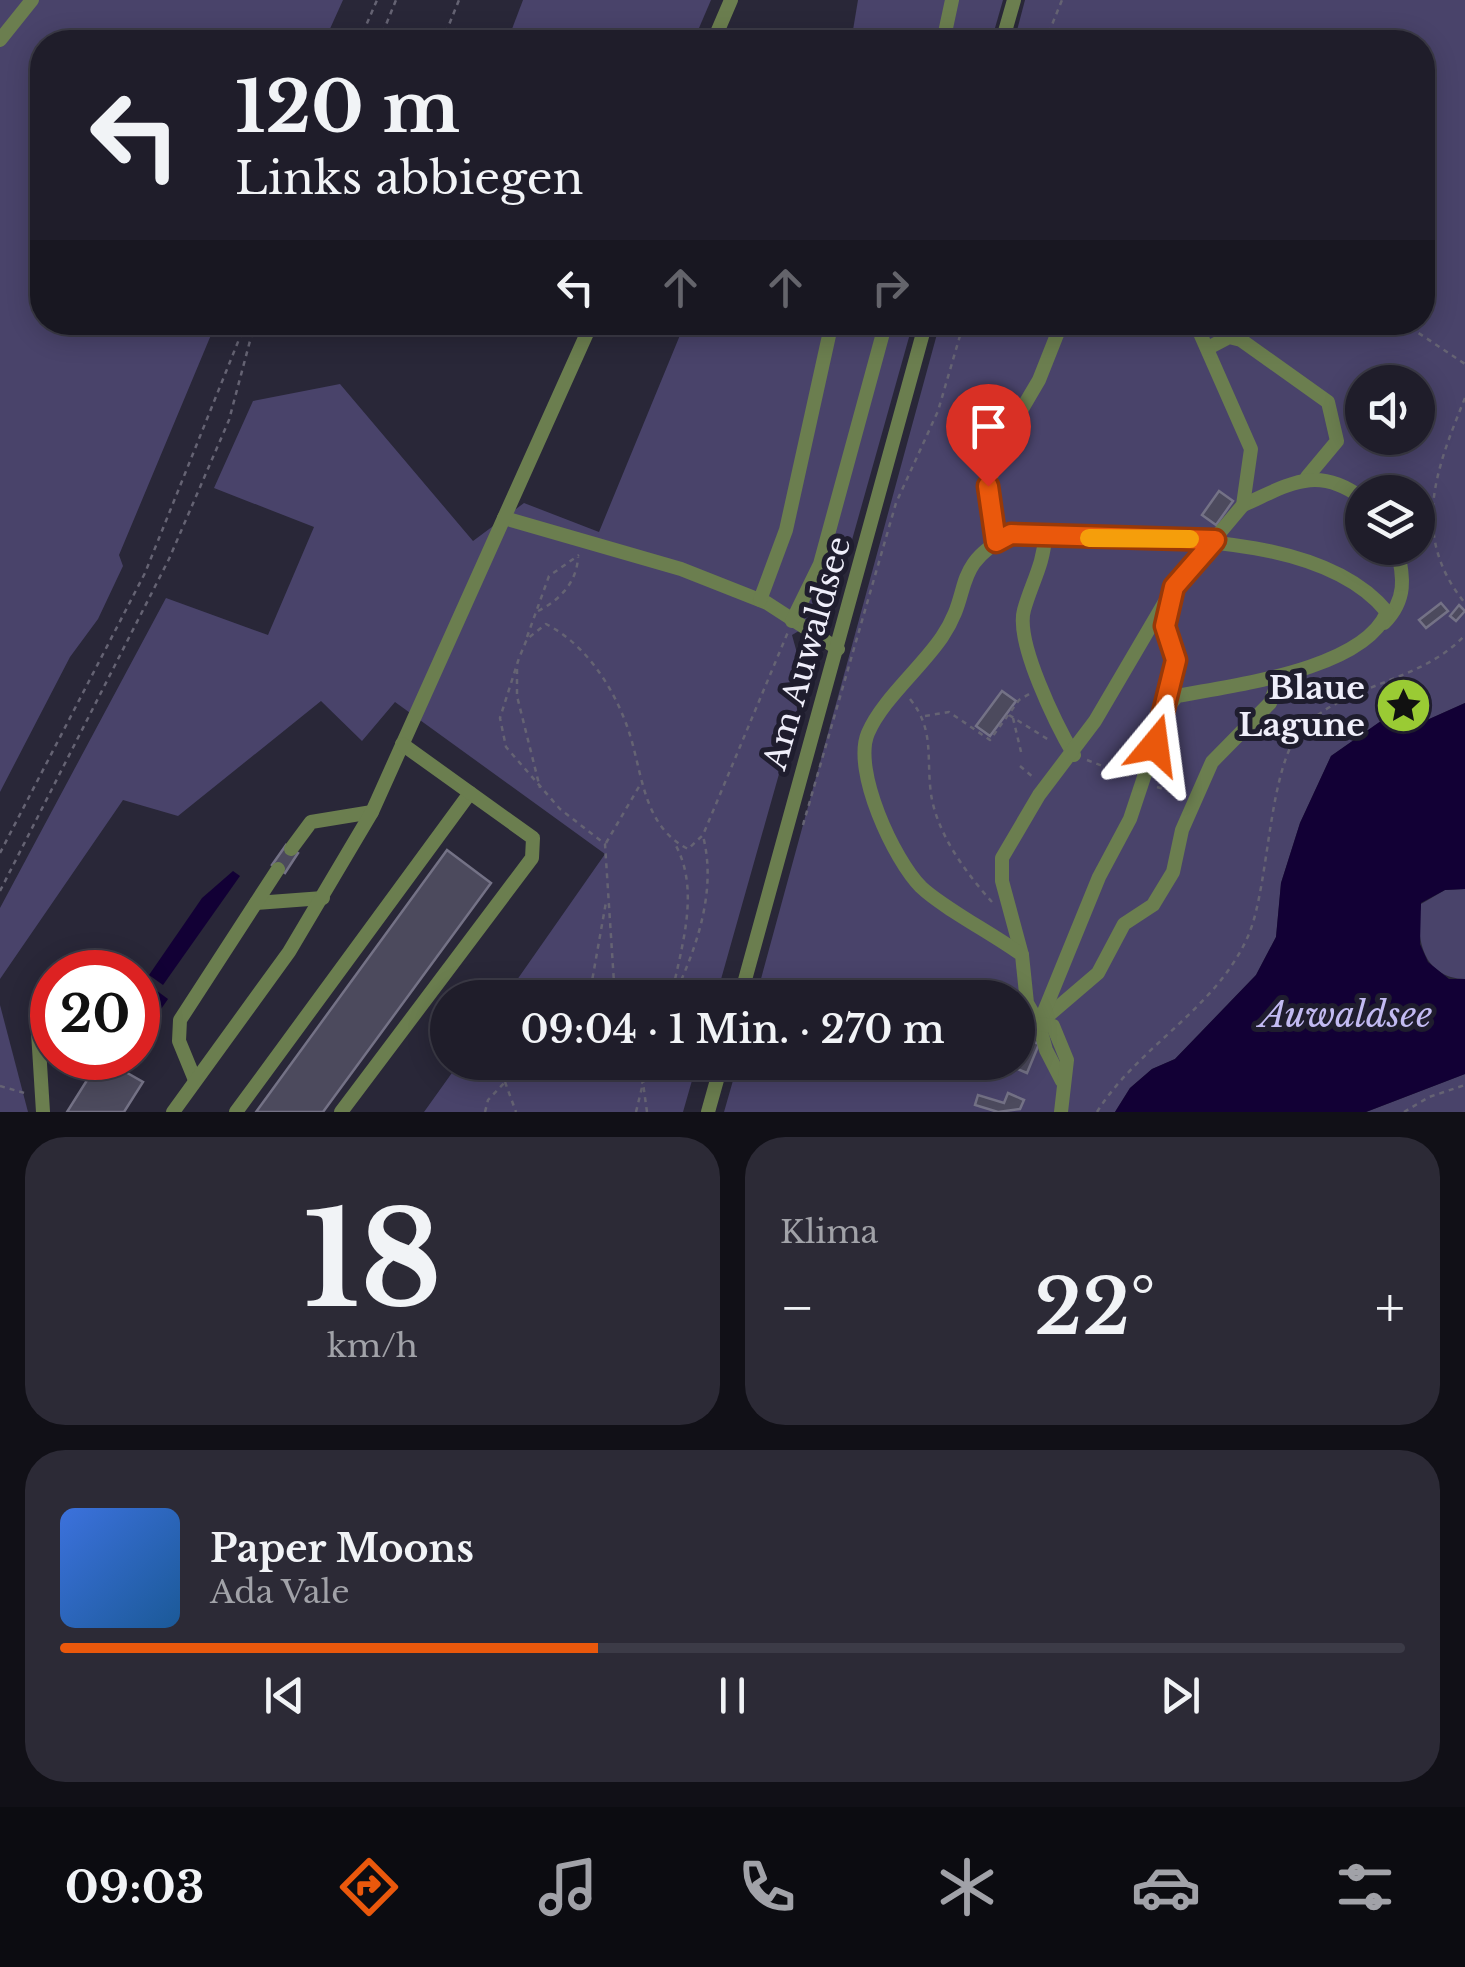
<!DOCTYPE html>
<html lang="de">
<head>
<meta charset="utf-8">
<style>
  :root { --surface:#1f1d2a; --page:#2c2a36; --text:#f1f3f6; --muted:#a1a2a8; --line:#3c3b47; --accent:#ea580c }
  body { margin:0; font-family:"Libre Baskerville",serif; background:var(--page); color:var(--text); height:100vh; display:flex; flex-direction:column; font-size:38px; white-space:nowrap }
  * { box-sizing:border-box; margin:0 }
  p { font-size:32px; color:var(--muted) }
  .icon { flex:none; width:55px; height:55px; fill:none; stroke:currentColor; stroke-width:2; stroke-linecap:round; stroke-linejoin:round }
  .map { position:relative; height:1112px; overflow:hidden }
  .sheet { display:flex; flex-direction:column; gap:25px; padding:25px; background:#111017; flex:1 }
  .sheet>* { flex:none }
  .banner { position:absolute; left:30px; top:30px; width:1405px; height:305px; border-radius:40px; box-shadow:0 5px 25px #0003,0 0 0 2px var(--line); background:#1f1d2a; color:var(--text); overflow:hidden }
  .fabs { position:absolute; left:1345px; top:365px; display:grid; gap:20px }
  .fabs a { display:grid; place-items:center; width:90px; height:90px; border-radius:50%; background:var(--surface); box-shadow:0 5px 25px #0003,0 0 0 2px var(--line); font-size:50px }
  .speed { position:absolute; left:30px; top:950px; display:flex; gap:20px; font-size:50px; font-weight:700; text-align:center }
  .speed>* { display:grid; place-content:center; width:130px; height:130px; border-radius:50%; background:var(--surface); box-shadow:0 5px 25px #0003,0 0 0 2px var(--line); line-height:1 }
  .speed .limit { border:15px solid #d22; background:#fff; color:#111 }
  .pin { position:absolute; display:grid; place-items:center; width:85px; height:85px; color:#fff; margin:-102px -42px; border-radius:50% 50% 50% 0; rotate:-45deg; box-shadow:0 0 10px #0007 }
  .pin .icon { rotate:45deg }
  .me { position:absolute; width:110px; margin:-55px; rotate:16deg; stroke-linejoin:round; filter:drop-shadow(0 0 8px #0008) }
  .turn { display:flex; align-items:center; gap:35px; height:210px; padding:0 40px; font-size:45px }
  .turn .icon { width:130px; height:130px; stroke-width:2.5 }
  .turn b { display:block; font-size:70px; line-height:85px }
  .lanes { display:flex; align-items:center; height:95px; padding:0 40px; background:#0003; justify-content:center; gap:50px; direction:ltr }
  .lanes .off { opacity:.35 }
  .big { font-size:75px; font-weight:600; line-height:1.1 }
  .sheet .widget { flex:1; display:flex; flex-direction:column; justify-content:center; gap:15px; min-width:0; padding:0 35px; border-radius:40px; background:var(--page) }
  .sheet .dial { align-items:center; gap:0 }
  .dial b { font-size:130px; line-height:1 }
  .song { display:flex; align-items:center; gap:30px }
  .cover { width:120px; height:120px; border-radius:15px; background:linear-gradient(135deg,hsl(220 70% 55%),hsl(210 70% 35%)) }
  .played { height:10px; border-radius:5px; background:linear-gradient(90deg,var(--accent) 40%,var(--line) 40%) }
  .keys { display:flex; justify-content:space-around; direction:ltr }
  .heat { display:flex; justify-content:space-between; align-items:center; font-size:55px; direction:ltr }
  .sheet .tiles { flex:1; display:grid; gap:25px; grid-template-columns:1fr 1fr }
  .widget:last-child { grid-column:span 2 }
  .trip { position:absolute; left:430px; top:980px; width:605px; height:100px; border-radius:50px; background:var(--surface); box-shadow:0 5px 25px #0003,0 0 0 2px var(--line); font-weight:600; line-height:100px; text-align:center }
  .menu { display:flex; height:160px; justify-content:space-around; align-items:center; background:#0c0c11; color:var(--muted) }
  .menu .icon { width:70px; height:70px }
  .menu .active { color:var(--accent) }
  .menu b { font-size:45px; color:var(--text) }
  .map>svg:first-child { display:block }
  .green { fill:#49436a; fill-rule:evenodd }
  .water { fill:#120035 }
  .building { fill:#4c4a5d; stroke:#747286; stroke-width:2.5 }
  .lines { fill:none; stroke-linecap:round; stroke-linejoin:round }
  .path { stroke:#656373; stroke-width:2.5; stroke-dasharray:5 5; stroke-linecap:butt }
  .minor { stroke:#6b7e4f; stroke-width:14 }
  .route-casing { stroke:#983908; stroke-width:25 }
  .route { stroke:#ea580c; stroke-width:18 }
  .slow { stroke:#f59e0b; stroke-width:18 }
  .labels { text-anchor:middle; stroke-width:10; stroke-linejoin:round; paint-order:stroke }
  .street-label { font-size:32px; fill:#efeefa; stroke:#1f1d2e }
  .poi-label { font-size:32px; font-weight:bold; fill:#efeefa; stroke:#1f1d2e; text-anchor:end }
  .water-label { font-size:35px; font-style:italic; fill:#c2baf2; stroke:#1f1d2e }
</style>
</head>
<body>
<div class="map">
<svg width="1465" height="1112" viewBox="0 0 1465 1112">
  <rect width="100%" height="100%" fill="#292738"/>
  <g class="green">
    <polygon points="0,0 343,0 324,42 42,42 42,322 216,323 119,555 123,566 98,619 70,657 0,792"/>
    <polygon points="523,0 711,0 693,42 507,42"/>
    <polygon points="858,0 1003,0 991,42 851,42"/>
    <path d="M1025,0H1465V703L1427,720L1381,721L1331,756L1300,823L1281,883L1276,937L1256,975L1175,1059L1152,1069L1130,1088L1115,1112H724L738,1063L1018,1062V998L756,997L940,323L1422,322V42H1014ZM1362,382H1418V438H1362ZM1362,492H1418V548H1362Z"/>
    <polygon points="685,323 913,323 832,611 792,635 805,682 716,997 505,997 605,854 395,702 362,741 321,701 178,816 123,800 0,979 0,908 166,598 268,635 314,527 214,488 253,401 340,384 473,541 524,503 599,532"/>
    <path d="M1465,889V979C1423,978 1415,939 1421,904L1445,890Z"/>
    <polygon points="0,1005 28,1112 0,1112"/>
    <polygon points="459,1063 459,1062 697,1063 683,1112 424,1112"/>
    <polygon points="1465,1074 1465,1112 1366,1112"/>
  </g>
  <g class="water">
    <polygon points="1465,703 1465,889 1445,890 1421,903 1420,944 1428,962 1449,979 1465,979 1465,1074 1366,1112 1115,1112 1130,1088 1152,1069 1175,1059 1256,975 1276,937 1281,883 1300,823 1331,756 1381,721 1427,720"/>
    <polygon points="233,871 240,876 163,985 149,975 202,898"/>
    <polygon points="138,977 168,999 150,1025 138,1016"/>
  </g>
  <g class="building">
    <polygon points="1219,491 1233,501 1216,525 1202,515"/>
    <polygon points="1441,603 1448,611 1426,628 1419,620"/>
    <polygon points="1459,605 1465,611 1456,621 1450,616"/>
    <polygon points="1002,691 1016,701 990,736 976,726"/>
    <polygon points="286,845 298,853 285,873 272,865"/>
    <polygon points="447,850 491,883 323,1112 256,1112"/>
    <polygon points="1025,1038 1039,1044 1027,1073 1013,1067"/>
    <polygon points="101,1058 143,1082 124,1112 67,1112"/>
    <polygon points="1008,1093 1024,1100 1020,1109 998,1112 975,1105 978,1095 1004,1103"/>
  </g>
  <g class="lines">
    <g class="path">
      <polyline points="359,42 377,0"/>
      <polyline points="379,42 396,0"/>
      <polyline points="442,42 459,0"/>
      <polyline points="1045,42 1062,0"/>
      <polyline points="1402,322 1465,364"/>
      <polyline points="329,329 331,322"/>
      <path d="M1465,398C1437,467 1409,535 1465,603"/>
      <path d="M538,611C560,600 577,582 578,557"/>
      <polyline points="527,637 549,576 579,555"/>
      <polyline points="517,669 517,696 540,788"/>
      <path d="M910,699C935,730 926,757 931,794C937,834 966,873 992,902"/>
      <polyline points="1009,715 1049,740"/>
      <polyline points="925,716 949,712 990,740 1019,700 1031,693"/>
      <polyline points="1013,718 1022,756"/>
      <polyline points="1087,760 1131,777"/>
      <polyline points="1020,766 1034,778"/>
      <polyline points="1157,787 1183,795"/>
      <polyline points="803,825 896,503 938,411 964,322"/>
      <polyline points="606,843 640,785"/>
      <polyline points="0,853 145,573 246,322"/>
      <polyline points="0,891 169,559 229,420 255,322"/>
      <polyline points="589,998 606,902"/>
      <path d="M615,998L605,844L560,809L506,747L500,718L519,658L527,639L546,624C585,644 612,685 627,726C643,770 641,825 688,849L703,835L788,632"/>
      <path d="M671,998C681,948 701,890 675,844"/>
      <path d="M673,998C697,948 717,890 703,836"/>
      <polyline points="585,1062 643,1083"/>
      <polyline points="505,1082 516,1112"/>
      <polyline points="0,1086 28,1094"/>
      <polyline points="485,1112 488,1100 524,1062"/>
      <polyline points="636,1112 643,1083 638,1062"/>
      <polyline points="647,1112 643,1083 650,1062"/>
      <path d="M1097,1112C1139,1045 1217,1009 1249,934C1270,882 1268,766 1302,729C1345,683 1421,683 1465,635"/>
      <polyline points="1404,1112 1429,1097 1465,1085"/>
    </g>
    <g class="minor">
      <polyline points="0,40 32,0"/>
      <polyline points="713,42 731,0"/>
      <polyline points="943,42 952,0"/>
      <polyline points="1002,42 1014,0"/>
      <polyline points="1208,348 1229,337 1241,340 1328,402 1337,441 1307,477"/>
      <path d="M1243,505C1289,485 1316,464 1362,498"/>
      <polyline points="504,518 681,569 767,603 838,649"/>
      <path d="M1045,536C1044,564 1031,584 1024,610C1015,642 1057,726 1074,755"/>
      <polyline points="996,542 988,486 1002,443 1039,380 1062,322"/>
      <polyline points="760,600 786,530 832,322"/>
      <polyline points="792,621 820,564 886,322"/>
      <path d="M1384,623C1407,600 1404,577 1397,548"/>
      <polyline points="1167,707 1176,660 1165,626 1174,587 1243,505 1251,449 1199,331 1168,322"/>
      <polyline points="291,849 311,822 372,812"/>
      <polyline points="256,903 323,898"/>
      <polyline points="1022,955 1002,881 1002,858 1039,795 1095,721 1166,600"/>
      <polyline points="740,998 926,322"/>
      <polyline points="1043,1020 1098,973 1124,924 1153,905 1173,872 1182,830 1212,762 1270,703 1280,677"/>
      <path d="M1039,1024L1027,1003L1022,955C995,935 943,908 921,887C894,860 852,770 868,733C882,700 921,668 942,637C974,590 949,567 1011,534C1117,542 1314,522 1387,612C1363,670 1233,685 1177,696L1167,708L1130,819L1099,877L1039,1024L1046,1050L1062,1081"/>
      <polyline points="1039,1024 1053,1026 1067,1060 1061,1112"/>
      <polyline points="195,1080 179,1041 180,1020 278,869"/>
      <polyline points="43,1112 38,1032 44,1016"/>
      <polyline points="173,1112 289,952 372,812 592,322"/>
      <polyline points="236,1112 470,793"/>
      <polyline points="341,1112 532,858 533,838 402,744"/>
      <polyline points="708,1112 722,1062"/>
    </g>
  </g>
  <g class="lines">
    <defs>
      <polyline id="route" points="988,486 996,542 1011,534 1215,540 1174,587 1165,626 1176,660 1155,745"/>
    </defs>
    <use href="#route" class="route-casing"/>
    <use href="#route" class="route"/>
    <polyline class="slow" points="1089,538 1190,539"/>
  </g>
  <defs>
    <symbol id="sight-disc" viewBox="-11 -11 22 22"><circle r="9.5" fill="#9acb34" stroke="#1f1d2e"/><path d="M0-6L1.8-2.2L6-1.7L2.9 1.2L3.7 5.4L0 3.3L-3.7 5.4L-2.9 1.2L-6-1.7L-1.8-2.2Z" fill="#111"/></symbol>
  </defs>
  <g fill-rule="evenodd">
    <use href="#sight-disc" x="1372" y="674" width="63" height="63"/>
  </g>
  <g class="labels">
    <g class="street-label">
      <text transform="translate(807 653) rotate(-74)" y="11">Am Auwaldsee</text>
    </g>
    <g class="poi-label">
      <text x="1365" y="699">Blaue<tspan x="1365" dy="37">Lagune</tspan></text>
    </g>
    <g class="water-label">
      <text x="1346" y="1027">Auwaldsee</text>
    </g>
  </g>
</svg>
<div class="fabs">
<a><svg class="icon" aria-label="sound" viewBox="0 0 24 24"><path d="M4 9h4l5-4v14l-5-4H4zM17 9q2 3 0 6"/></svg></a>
<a><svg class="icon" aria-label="layers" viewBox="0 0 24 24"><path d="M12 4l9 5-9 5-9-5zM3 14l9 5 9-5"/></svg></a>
</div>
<div class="speed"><div class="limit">20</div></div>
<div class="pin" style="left:988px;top:486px;background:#d93025"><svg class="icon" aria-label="arrive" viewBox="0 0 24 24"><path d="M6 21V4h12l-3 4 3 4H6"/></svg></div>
<svg class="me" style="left:1155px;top:745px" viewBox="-20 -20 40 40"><path d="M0-17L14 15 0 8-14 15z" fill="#ea580c" stroke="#fff" stroke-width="4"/></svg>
<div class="trip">09:04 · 1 Min. · 270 m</div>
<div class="banner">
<div class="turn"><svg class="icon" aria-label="left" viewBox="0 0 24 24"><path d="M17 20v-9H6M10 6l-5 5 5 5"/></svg><div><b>120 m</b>Links abbiegen</div></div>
<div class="lanes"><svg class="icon" aria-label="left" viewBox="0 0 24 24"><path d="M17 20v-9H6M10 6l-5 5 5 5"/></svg><svg class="icon off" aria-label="ahead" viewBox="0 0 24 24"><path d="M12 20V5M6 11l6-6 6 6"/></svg><svg class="icon off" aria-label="ahead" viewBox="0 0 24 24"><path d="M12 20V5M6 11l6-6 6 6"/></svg><svg class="icon off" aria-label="right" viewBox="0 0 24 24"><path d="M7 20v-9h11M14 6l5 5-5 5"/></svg></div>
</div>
</div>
<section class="sheet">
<div class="tiles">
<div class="widget dial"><b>18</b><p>km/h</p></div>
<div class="widget"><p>Klima</p>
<div class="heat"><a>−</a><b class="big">22°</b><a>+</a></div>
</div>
<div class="widget">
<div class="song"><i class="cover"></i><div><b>Paper Moons</b><p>Ada Vale</p></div></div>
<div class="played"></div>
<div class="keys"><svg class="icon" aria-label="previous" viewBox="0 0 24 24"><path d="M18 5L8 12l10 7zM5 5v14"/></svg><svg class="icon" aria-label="pause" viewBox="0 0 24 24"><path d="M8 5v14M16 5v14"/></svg><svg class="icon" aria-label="next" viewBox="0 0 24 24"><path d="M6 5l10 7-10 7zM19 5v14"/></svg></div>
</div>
</div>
</section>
<nav class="menu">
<b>09:03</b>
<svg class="icon active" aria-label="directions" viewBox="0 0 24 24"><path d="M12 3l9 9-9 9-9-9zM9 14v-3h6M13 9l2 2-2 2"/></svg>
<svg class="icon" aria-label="music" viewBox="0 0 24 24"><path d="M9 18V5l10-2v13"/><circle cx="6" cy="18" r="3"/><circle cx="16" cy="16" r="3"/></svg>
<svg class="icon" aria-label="phone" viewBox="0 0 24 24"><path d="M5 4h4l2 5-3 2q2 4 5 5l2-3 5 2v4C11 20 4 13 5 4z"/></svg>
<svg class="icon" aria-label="climate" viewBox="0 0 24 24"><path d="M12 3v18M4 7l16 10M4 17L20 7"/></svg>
<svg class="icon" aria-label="car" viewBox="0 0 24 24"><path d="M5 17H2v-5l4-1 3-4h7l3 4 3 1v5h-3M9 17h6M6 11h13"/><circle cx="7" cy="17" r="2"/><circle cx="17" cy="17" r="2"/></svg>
<svg class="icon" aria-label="filters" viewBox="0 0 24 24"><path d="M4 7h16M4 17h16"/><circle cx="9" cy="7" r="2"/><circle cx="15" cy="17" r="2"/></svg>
</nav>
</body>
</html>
